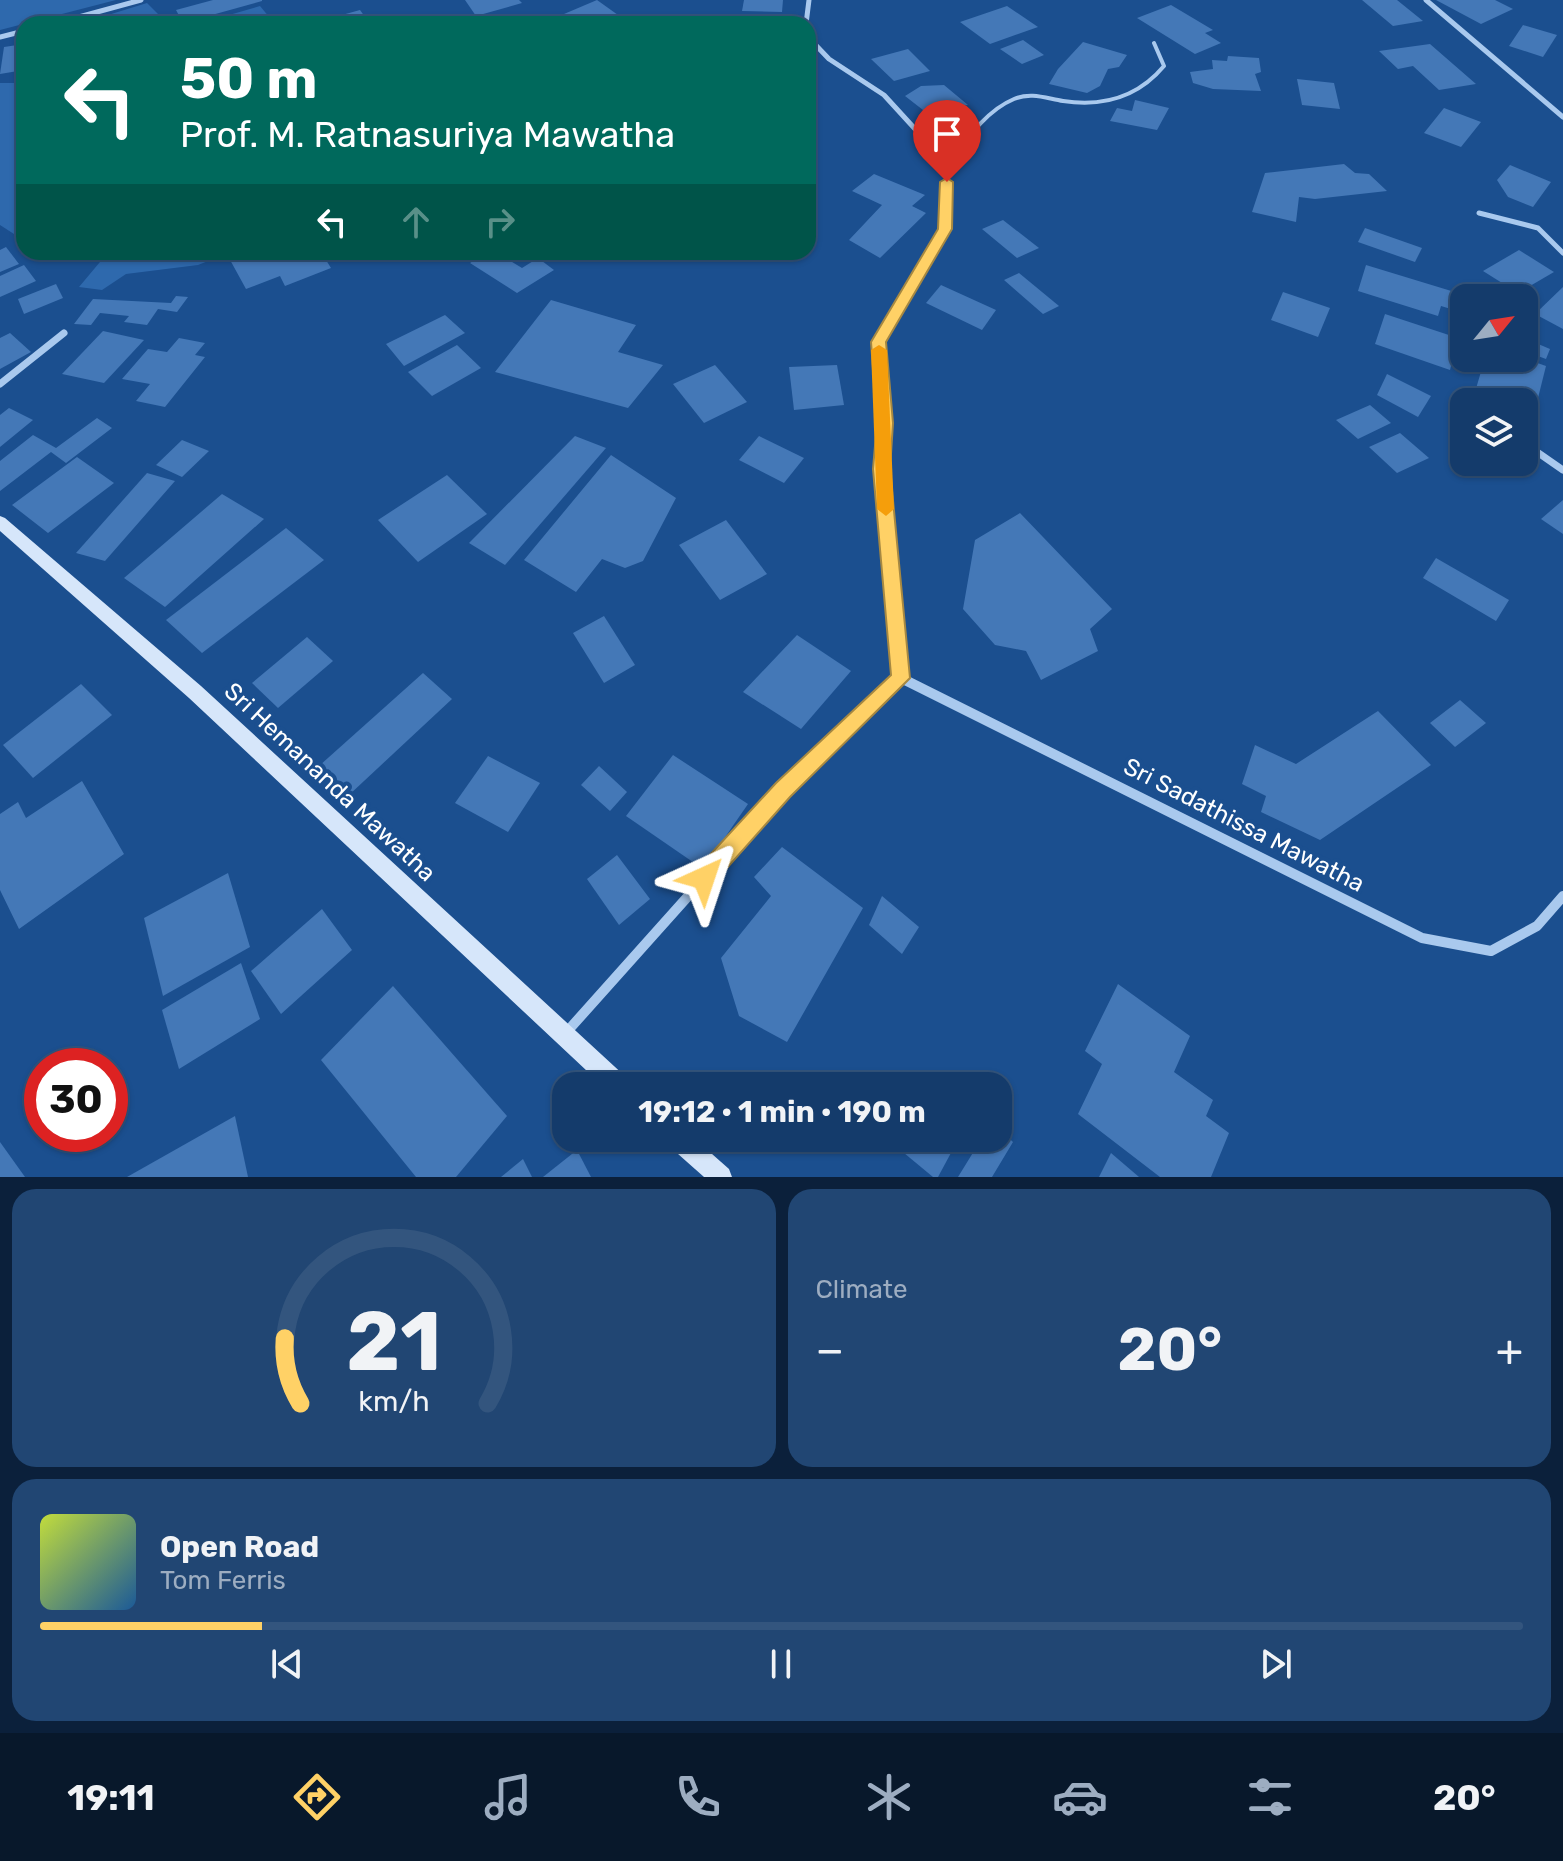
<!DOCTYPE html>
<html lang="en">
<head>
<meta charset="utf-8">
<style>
  :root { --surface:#143b6b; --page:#214673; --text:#f1f3f6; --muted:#9dadc1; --line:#33557e; --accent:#ffd166 }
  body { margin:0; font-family:Rubik,sans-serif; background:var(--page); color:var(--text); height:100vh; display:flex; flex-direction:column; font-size:30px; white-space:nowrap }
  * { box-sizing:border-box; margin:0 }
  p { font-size:26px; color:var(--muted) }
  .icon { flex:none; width:44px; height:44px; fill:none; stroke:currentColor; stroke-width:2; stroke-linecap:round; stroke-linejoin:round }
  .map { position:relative; height:1177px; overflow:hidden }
  .sheet { display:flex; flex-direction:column; gap:12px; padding:12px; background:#0b203b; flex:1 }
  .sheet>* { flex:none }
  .top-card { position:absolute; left:16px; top:16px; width:800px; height:244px; border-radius:24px; box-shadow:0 2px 6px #0004,0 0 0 2px var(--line); background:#00695c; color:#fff; overflow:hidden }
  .needle { width:52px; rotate:60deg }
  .tools { position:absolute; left:1450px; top:284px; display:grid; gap:16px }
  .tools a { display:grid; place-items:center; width:88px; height:88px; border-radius:16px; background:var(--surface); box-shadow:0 2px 6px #0004,0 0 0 2px var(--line); font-size:40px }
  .speed { position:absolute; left:24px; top:1048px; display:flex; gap:16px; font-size:40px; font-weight:700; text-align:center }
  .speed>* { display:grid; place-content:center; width:104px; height:104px; border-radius:50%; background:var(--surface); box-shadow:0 2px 6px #0004,0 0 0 2px var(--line); line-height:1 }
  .speed .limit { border:12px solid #d22; background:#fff; color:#111 }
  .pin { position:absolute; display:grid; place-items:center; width:68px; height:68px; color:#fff; margin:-82px -34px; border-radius:50% 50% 50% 0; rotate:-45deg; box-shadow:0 0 8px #0007 }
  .pin .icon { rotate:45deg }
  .me { position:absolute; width:88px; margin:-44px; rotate:42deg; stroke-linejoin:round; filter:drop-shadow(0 0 6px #0008) }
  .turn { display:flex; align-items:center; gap:28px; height:168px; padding:0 32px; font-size:36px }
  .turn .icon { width:104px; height:104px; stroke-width:2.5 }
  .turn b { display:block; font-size:56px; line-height:68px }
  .lanes { display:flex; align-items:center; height:76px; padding:0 32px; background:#0003; justify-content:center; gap:40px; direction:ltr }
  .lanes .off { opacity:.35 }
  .big { font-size:60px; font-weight:700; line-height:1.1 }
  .sheet .card { flex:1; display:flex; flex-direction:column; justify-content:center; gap:12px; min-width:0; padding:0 28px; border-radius:24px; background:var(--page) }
  .sheet .dial { align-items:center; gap:0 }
  .dial svg { height:208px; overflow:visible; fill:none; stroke:var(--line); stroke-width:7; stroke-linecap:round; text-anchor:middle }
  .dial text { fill:var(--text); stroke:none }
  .song { display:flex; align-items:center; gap:24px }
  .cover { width:96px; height:96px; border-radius:12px; background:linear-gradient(135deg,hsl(70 70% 55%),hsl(210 70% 35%)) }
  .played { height:8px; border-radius:4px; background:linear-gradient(90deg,var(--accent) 15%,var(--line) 15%) }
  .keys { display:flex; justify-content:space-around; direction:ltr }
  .heat { display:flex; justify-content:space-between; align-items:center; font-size:44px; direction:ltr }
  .sheet .tiles { flex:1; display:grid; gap:12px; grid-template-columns:1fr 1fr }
  .card:last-child { grid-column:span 2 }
  .trip { position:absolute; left:552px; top:1072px; width:460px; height:80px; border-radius:24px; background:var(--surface); box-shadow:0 2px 6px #0004,0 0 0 2px var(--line); font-weight:700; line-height:80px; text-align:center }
  .tab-bar { display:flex; height:128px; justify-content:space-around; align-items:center; background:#08182b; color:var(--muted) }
  .tab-bar .icon { width:56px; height:56px }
  .tab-bar .selected { color:var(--accent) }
  .tab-bar b { font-size:36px; color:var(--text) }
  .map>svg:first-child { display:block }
  .green { fill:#2e69ad }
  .building { fill:#4478b7 }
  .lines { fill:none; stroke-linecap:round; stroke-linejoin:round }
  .lane { stroke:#a9c9ee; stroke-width:4 }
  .street-far2 { stroke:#a9c9ee; stroke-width:5 }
  .street-far1 { stroke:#a9c9ee; stroke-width:7 }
  .street { stroke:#a9c9ee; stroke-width:10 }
  .secondary { fill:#d6e6fa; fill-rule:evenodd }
  .route { fill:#ffd166; stroke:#a68842; stroke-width:2 }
  .slow { fill:#f59e0b }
  .labels { text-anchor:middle; stroke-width:8; stroke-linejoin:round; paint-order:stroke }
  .street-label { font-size:24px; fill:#fff; stroke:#1b4f8f }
</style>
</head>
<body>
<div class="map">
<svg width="1563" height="1177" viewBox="0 0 1563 1177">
  <rect width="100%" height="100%" fill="#1b4f8f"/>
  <g class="green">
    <polygon points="0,0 116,0 0,30"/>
    <polygon points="147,3 168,24 99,24 95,19"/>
    <polygon points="260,6 275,24 198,24"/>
    <polygon points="0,83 18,83 24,113 24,232 14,234 0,225"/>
    <polygon points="99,252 231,252 198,265 126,274 102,290 79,287 105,256"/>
  </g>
  <g class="building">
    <polygon points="213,0 262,0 262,1 183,23 176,10"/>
    <polygon points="465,0 519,0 522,3 476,16"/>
    <polygon points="597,0 618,15 595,24 579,24 564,14"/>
    <polygon points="744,0 783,0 782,12 742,11"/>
    <polygon points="1362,0 1397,0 1423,21 1393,26"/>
    <polygon points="1436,0 1495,0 1513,9 1481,24"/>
    <polygon points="1171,5 1213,30 1205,33 1221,43 1195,54 1137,18"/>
    <polygon points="1007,6 1038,27 990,44 960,22"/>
    <polygon points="360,10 370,24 313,24 313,23"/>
    <polygon points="1523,25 1557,35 1543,57 1509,46"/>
    <polygon points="1023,40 1044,55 1022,64 1000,49"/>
    <polygon points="1083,42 1127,55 1119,67 1108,69 1100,86 1087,93 1049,84 1058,69"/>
    <polygon points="24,44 24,70 0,74 4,47"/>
    <polygon points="1430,44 1476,84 1439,90 1413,66 1398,69 1379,51"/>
    <polygon points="908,49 930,71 894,81 871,59"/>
    <polygon points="1228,56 1259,58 1261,72 1255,74 1261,91 1213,89 1193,83 1190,72 1213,69 1212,60 1227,61"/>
    <polygon points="1297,79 1334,83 1340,109 1302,105"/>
    <polygon points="944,85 968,105 947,108 932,117 905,96 921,86"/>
    <polygon points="1135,100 1169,108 1157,130 1110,121 1117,108 1132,111"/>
    <polygon points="1444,108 1481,122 1461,147 1424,133"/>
    <polygon points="1344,164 1355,173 1369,174 1387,191 1315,199 1299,197 1296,222 1252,212 1265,173"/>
    <polygon points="1510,165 1551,182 1533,207 1508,197 1497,180"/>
    <polygon points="874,174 925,195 912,206 926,213 880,258 849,240 882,205 852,191"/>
    <polygon points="1003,220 1039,248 1017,258 982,229"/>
    <polygon points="1365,228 1422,248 1415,262 1358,242"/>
    <polygon points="6,247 19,264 0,272 0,250"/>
    <polygon points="1519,250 1554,272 1518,293 1483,271"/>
    <polygon points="245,252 321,252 331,268 285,286 280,276 246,289 229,258"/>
    <polygon points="487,252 496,252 522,268 538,258 554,270 517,293 470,263"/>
    <polygon points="24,265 36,281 0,297 0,276"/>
    <polygon points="1366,265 1471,297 1471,298 1464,298 1464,313 1441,306 1438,316 1358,291"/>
    <polygon points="1019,273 1059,306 1043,314 1004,280"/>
    <polygon points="56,284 63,298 24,314 18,299"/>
    <polygon points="941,285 996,310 982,330 926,303"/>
    <polygon points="1563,287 1563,329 1535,314"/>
    <polygon points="1283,292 1330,308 1318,337 1271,320"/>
    <polygon points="176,296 188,297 177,312 158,309 147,325 124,322 129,316 100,313 91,325 74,324 93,299 171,303"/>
    <polygon points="551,300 636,325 618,352 663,365 628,408 495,372"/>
    <polygon points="1385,314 1458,338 1450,370 1375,344"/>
    <polygon points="445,315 465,333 404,366 386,344"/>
    <polygon points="103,331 144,340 104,383 62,374"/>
    <polygon points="10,333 31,352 0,369 0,338"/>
    <polygon points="179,338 205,343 195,355 205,357 165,407 136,401 150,384 122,379 148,349 167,352"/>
    <polygon points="1524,338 1550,349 1546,359 1524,351"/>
    <polygon points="457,345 481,368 432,396 408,372"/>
    <polygon points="1485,358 1523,358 1546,366 1534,414 1524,410 1524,402 1502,402 1475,392"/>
    <polygon points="715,365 747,402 704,423 673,384"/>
    <polygon points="837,365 844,405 794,410 789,367"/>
    <polygon points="1387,374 1431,396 1418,417 1377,395"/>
    <polygon points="1370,405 1391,423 1358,439 1336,420"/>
    <polygon points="9,408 33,420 0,447 0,415"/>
    <polygon points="97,418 112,428 66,463 51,452 0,491 0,461 33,435 56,448"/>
    <polygon points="1400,433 1429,458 1397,473 1369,447"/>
    <polygon points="575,436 606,448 505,565 469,543"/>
    <polygon points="759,436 804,458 784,483 739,460"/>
    <polygon points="182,440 209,451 182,477 156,465"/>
    <polygon points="611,455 676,498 643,561 625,568 602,559 576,592 524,560"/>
    <polygon points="77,457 114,483 48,533 12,505"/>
    <polygon points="147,473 175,481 105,561 76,553"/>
    <polygon points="447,475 487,514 418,562 378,520"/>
    <polygon points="222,494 264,519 165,607 124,578"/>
    <polygon points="1563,500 1563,534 1541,519"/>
    <polygon points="1020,513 1112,609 1090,629 1098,651 1041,680 1026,651 995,645 963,609 975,540"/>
    <polygon points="726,520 767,574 720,600 679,545"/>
    <polygon points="286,528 324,560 202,653 166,620"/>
    <polygon points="1436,558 1509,600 1496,621 1423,578"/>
    <polygon points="604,616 635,665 604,683 573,633"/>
    <polygon points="797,635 851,671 801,729 743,692"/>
    <polygon points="307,637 333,661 278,708 252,683"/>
    <polygon points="423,673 452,699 349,795 319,766"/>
    <polygon points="81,684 112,715 33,778 3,745"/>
    <polygon points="1460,700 1486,723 1455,747 1430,723"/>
    <polygon points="1378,711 1431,765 1320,840 1261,812 1266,796 1242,784 1255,745 1296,764"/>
    <polygon points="673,755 748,804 703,869 626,816"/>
    <polygon points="488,756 540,783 508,832 455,803"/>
    <polygon points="599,766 627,792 610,811 581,785"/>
    <polygon points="82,781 124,854 19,929 0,890 0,814 18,802 26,818"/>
    <polygon points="782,847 863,908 787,1042 739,1016 721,958 771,896 754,877"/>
    <polygon points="617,855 650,899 619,925 587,879"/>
    <polygon points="228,873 250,947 163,996 144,918"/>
    <polygon points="882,896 919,927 902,954 869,925"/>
    <polygon points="322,909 352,950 281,1014 251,971"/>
    <polygon points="241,963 260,1019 179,1069 162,1010"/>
    <polygon points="1118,984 1190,1036 1174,1072 1213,1100 1206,1116 1229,1133 1211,1177 1160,1177 1078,1114 1102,1064 1085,1051"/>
    <polygon points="393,986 507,1116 456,1177 416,1177 321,1060"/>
    <polygon points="235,1116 248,1177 127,1177"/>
    <polygon points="998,1128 1013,1142 992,1177 958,1177 982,1138 998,1138"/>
    <polygon points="903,1138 959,1138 938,1177 933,1177 898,1148"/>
    <polygon points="0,1142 25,1177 0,1177"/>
    <polygon points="577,1150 591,1177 543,1177"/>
    <polygon points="1111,1153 1139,1177 1099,1177"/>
    <polygon points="523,1159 532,1177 501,1177"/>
  </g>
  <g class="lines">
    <path class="lane" d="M948,165C966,141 985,111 1014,99C1031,92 1045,98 1063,101C1103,107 1138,97 1164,66L1154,43"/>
    <g class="street-far2">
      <polyline points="1426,0 1563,117"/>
      <polyline points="53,24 141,0"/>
      <polyline points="806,24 809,0"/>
      <polyline points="0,37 24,31"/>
      <polyline points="808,37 829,59 884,95 948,165 945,229 911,287"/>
      <polyline points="1479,213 1538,228 1563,253"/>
    </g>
    <g class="street-far1">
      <polyline points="0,384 64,333"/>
      <polyline points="1524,443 1563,470"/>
      <polyline points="900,669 882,469 885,423 879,342 912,285"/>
    </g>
    <g class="street">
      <polyline points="901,678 1422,938 1491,951 1537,926 1563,896"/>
      <polyline points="564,1035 783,790 901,678 900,667"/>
    </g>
    <g class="secondary">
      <polygon points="0,516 5,518 201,686 627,1078 630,1086 603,1086 189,698 0,531"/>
      <polygon points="666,1138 694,1138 729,1169 732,1177 704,1177 669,1146"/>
    </g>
  </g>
  <polygon class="route" points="947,178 953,182 952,229 886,342 893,423 890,469 910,678 790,797 711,886 704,889 696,886 693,878 696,870 776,783 891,675 873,469 877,423 871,342 938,229 940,182"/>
  <polygon class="slow" points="879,345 887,350 894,509 886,516 877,509 871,350"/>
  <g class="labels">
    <g class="street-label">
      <text transform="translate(330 782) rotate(43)" y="8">Sri Hemananda Mawatha</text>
      <text transform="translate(1244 825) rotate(27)" y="8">Sri Sadathissa Mawatha</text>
    </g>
  </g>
</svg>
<div class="tools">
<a><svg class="needle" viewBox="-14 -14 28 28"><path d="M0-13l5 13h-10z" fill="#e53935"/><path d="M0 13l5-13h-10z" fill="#9dadc1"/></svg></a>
<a><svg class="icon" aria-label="layers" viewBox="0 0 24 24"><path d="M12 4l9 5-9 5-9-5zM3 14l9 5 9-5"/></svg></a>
</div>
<div class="speed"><div class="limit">30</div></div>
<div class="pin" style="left:947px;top:182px;background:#d93025"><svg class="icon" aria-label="arrive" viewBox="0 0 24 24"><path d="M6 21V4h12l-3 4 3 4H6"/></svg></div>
<svg class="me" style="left:704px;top:878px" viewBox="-20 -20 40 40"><path d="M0-17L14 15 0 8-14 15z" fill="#ffd166" stroke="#fff" stroke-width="4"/></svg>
<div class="trip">19:12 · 1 min · 190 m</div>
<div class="top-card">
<div class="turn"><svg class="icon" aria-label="left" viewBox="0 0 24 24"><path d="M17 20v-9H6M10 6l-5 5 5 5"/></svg><div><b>50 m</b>Prof. M. Ratnasuriya Mawatha</div></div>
<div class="lanes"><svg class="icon" aria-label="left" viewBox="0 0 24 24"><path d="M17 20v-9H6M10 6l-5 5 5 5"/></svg><svg class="icon off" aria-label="ahead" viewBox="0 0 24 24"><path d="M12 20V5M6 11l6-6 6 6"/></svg><svg class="icon off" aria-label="right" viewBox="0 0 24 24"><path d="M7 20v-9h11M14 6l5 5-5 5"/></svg></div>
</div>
</div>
<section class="sheet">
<div class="tiles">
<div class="card dial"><svg viewBox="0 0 100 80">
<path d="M14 69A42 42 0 1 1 86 69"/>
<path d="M14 69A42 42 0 0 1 8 44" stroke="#ffd166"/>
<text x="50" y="56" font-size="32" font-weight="700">21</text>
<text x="50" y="72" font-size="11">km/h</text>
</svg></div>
<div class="card"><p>Climate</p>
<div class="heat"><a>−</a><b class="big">20°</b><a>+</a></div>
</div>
<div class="card">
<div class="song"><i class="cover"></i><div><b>Open Road</b><p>Tom Ferris</p></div></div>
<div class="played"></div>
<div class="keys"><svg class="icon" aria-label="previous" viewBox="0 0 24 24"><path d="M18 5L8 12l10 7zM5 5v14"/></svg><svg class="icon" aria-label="pause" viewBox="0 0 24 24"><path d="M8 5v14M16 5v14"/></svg><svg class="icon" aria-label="next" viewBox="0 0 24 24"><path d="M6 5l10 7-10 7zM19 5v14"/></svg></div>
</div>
</div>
</section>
<nav class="tab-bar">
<b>19:11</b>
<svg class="icon selected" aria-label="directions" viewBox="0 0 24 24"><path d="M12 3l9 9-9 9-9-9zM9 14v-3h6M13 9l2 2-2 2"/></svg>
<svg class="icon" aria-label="music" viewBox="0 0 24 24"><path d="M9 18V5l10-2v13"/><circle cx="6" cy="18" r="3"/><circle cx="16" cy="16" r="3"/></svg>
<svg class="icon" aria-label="phone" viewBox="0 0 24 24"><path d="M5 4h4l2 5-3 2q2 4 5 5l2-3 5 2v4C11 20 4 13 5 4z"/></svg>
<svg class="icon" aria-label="climate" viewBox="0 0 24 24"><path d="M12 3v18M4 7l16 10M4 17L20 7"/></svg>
<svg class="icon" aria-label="car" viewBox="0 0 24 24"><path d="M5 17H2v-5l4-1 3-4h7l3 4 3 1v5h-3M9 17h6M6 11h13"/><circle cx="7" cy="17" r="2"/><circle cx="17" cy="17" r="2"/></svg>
<svg class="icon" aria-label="filters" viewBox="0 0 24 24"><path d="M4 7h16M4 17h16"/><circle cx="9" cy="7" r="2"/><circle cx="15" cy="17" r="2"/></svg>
<b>20°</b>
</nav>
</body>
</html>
